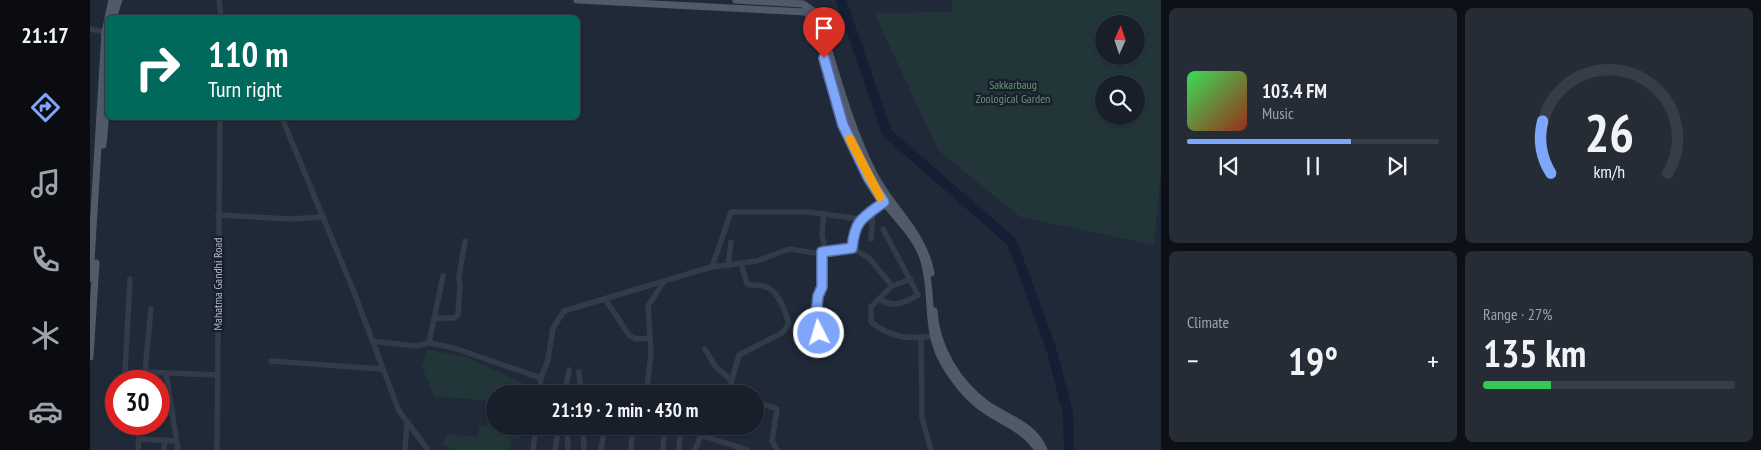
<!DOCTYPE html>
<html lang="en">
<head>
<meta charset="utf-8">
<style>
  :root { --surface:#181f2a; --page:#252c36; --text:#f1f3f6; --muted:#9fa2a8; --line:#363d47; --accent:#7ea6fa }
  body { margin:0; font-family:"PT Sans Narrow",sans-serif; background:var(--page); color:var(--text); height:100vh; display:flex; flex-direction:column; font-size:19px; white-space:nowrap }
  * { box-sizing:border-box; margin:0 }
  p { font-size:16px; color:var(--muted) }
  .icon { flex:none; width:28px; height:28px; fill:none; stroke:currentColor; stroke-width:2; stroke-linecap:round; stroke-linejoin:round }
  .map { position:relative; flex:1; overflow:hidden }
  .drawer { display:flex; flex-direction:column; gap:8px; padding:8px; background:#0d1117; width:600px }
  .drawer>* { flex:none }
  .hud { position:absolute; left:15px; top:15px; width:475px; height:105px; border-radius:8px; box-shadow:0 1px 4px #0004,0 0 0 1px var(--line); background:#00695c; color:#fff; overflow:hidden }
  .needle { width:32px; rotate:3deg }
  .tools { position:absolute; left:1005px; top:15px; display:grid; gap:10px }
  .tools a { display:grid; place-items:center; width:50px; height:50px; border-radius:50%; background:var(--surface); box-shadow:0 1px 4px #0004,0 0 0 1px var(--line); font-size:25px }
  .speed { position:absolute; left:15px; top:370px; display:flex; gap:10px; font-size:25px; font-weight:700; text-align:center }
  .speed>* { display:grid; place-content:center; width:65px; height:65px; border-radius:50%; background:var(--surface); box-shadow:0 1px 4px #0004,0 0 0 1px var(--line); line-height:1 }
  .speed .limit { border:8px solid #d22; background:#fff; color:#111 }
  .pin { position:absolute; display:grid; place-items:center; width:42px; height:42px; color:#fff; margin:-51px -21px; border-radius:50% 50% 50% 0; rotate:-45deg; box-shadow:0 0 5px #0007 }
  .pin .icon { rotate:45deg }
  .me { position:absolute; width:55px; margin:-28px; rotate:355deg; stroke-linejoin:round; filter:drop-shadow(0 0 4px #0008) }
  .turn { display:flex; align-items:center; gap:18px; height:105px; padding:0 20px; font-size:22px }
  .turn .icon { width:65px; height:65px; stroke-width:2.5 }
  .turn b { display:block; font-size:35px; line-height:42px }
  .big { font-size:38px; font-weight:700; line-height:1.1 }
  .drawer .card { flex:1; display:flex; flex-direction:column; justify-content:center; gap:8px; min-width:0; padding:0 18px; border-radius:8px; background:var(--page) }
  .drawer .dial { align-items:center; gap:0 }
  .dial svg { height:130px; overflow:visible; fill:none; stroke:var(--line); stroke-width:7; stroke-linecap:round; text-anchor:middle }
  .dial text { fill:var(--text); stroke:none }
  .song { display:flex; align-items:center; gap:15px }
  .cover { width:60px; height:60px; border-radius:8px; background:linear-gradient(135deg,hsl(130 70% 55%),hsl(10 70% 35%)) }
  .played { height:5px; border-radius:2px; background:linear-gradient(90deg,var(--accent) 65%,var(--line) 65%) }
  .keys { display:flex; justify-content:space-around; direction:ltr }
  .heat { display:flex; justify-content:space-between; align-items:center; font-size:28px; direction:ltr }
  .charge { height:8px; border-radius:4px; background:linear-gradient(90deg,#34c759 27%,var(--line) 0) }
  .drawer .tiles { flex:1; display:grid; gap:8px; grid-template-columns:repeat(2,1fr) }
  .trip { position:absolute; left:396px; top:385px; width:278px; height:50px; border-radius:25px; background:var(--surface); box-shadow:0 1px 4px #0004,0 0 0 1px var(--line); font-weight:700; line-height:50px; text-align:center }
  main { display:flex; flex:1; min-height:0 }
  .tabs { display:flex; flex-direction:column; width:90px; justify-content:space-around; align-items:center; background:#0a0c11; color:var(--muted) }
  .tabs .icon { width:35px; height:35px }
  .tabs .current { color:var(--accent) }
  .tabs b { font-size:22px; color:var(--text) }
  .map>svg:first-child { display:block }
  .green { fill:#223539; fill-rule:evenodd }
  .lines { fill:none; stroke-linecap:round; stroke-linejoin:round }
  .river { stroke:#131f35; stroke-width:10 }
  .minor { stroke:#333b48; stroke-width:5.5 }
  .major { stroke:#515a69; stroke-width:7 }
  .route-casing { stroke:#526ca2; stroke-width:12 }
  .route { stroke:#7ea6fa; stroke-width:9 }
  .slow { stroke:#f59e0b; stroke-width:9 }
  .labels { text-anchor:middle; stroke-width:5; stroke-linejoin:round; paint-order:stroke }
  .park-label { font-size:12px; fill:#659673; stroke:#19202d }
  .street-label { font-size:12px; fill:#aeb5c5; stroke:#19202d }
</style>
</head>
<body>
<main>
<nav class="tabs">
<b>21:17</b>
<svg class="icon current" aria-label="directions" viewBox="0 0 24 24"><path d="M12 3l9 9-9 9-9-9zM9 14v-3h6M13 9l2 2-2 2"/></svg>
<svg class="icon" aria-label="music" viewBox="0 0 24 24"><path d="M9 18V5l10-2v13"/><circle cx="6" cy="18" r="3"/><circle cx="16" cy="16" r="3"/></svg>
<svg class="icon" aria-label="phone" viewBox="0 0 24 24"><path d="M5 4h4l2 5-3 2q2 4 5 5l2-3 5 2v4C11 20 4 13 5 4z"/></svg>
<svg class="icon" aria-label="climate" viewBox="0 0 24 24"><path d="M12 3v18M4 7l16 10M4 17L20 7"/></svg>
<svg class="icon" aria-label="car" viewBox="0 0 24 24"><path d="M5 17H2v-5l4-1 3-4h7l3 4 3 1v5h-3M9 17h6M6 11h13"/><circle cx="7" cy="17" r="2"/><circle cx="17" cy="17" r="2"/></svg>
</nav>
<div class="map">
<svg width="1071" height="450" viewBox="0 0 1071 450">
  <rect width="100%" height="100%" fill="#202938"/>
  <g class="green">
    <path d="M862,0H1071V173L1064,245L930,217L848,150L784,13L862,12ZM1014,24H1046V56H1014ZM1014,84H1046V116H1014Z"/>
    <polygon points="337,349 379,358 439,386 438,394 405,394 405,426 432,426 430,439 422,439 420,450 361,450 353,444 357,434 388,437 389,426 397,427 399,401 344,396 332,367"/>
  </g>
  <g class="lines">
    <polyline class="river" points="751,0 797,133 922,242 961,348 978,413 979,450"/>
    <g class="minor">
      <polyline points="129,0 131,18"/>
      <polyline points="0,29 15,32"/>
      <polyline points="192,118 264,292 309,411 338,450"/>
      <polyline points="734,214 732,234 735,251"/>
      <polyline points="128,215 200,219 234,217"/>
      <polyline points="781,239 783,210"/>
      <polyline points="762,248 779,258 802,286 821,279"/>
      <polyline points="638,266 641,242"/>
      <polyline points="622,267 641,212 719,212 769,219 797,200"/>
      <polyline points="40,279 35,373 39,378 54,380"/>
      <path d="M802,286L781,307V322C803,339 821,340 847,335"/>
      <polyline points="515,299 539,335 546,339 560,338"/>
      <path d="M790,299C803,309 816,302 828,295L793,229"/>
      <polyline points="344,318 364,318 368,315 370,286 369,277 375,241"/>
      <polyline points="726,338 729,333 726,316 727,296 732,287 731,252"/>
      <polyline points="831,339 832,418 841,450"/>
      <polyline points="282,341 326,346 339,343 364,348 451,378"/>
      <polyline points="339,343 353,276"/>
      <polyline points="615,349 625,366 642,381"/>
      <polyline points="181,361 291,369"/>
      <polyline points="55,372 127,375"/>
      <polyline points="489,372 491,394"/>
      <polyline points="76,373 88,450"/>
      <polyline points="54,381 61,309"/>
      <polyline points="449,394 451,378 458,360 463,328 474,311 621,267 667,261 699,249 725,253 762,248 764,231 769,219"/>
      <polyline points="475,394 479,370"/>
      <polyline points="556,394 561,354 558,306 573,283"/>
      <path d="M638,394L649,355L692,333L699,324C695,310 688,289 673,286C667,284 662,286 657,284L651,264"/>
      <polyline points="665,401 687,409 682,441 687,450"/>
      <polyline points="69,412 82,413"/>
      <polyline points="477,426 478,450"/>
      <polyline points="493,426 494,450"/>
      <polyline points="594,426 610,435 658,450"/>
      <polyline points="49,439 86,441"/>
      <polyline points="48,450 50,424"/>
      <polyline points="74,450 75,440"/>
      <polyline points="127,450 130,118"/>
      <polyline points="315,450 317,422"/>
      <polyline points="443,450 446,426"/>
      <polyline points="465,450 469,426"/>
      <polyline points="511,450 515,426"/>
      <polyline points="541,450 543,426"/>
      <polyline points="573,450 575,426"/>
      <polyline points="589,450 591,426"/>
      <polyline points="605,450 615,426"/>
    </g>
    <g class="major">
      <path d="M487,0L716,12C737,38 741,94 754,126C764,150 775,176 790,197C804,217 825,234 833,258C844,291 835,326 851,358C859,374 874,394 888,405C909,422 933,427 948,450"/>
      <path d="M646,0L713,4L722,10L729,19C746,71 759,126 784,174C802,209 834,233 841,273"/>
      <polyline points="23,18 29,0"/>
      <polyline points="13,145 18,88"/>
      <polyline points="0,278 15,32 22,0"/>
      <path d="M844,311C846,347 868,384 898,405C919,419 944,425 954,450"/>
      <polyline points="0,357 6,263"/>
    </g>
  </g>
  <g class="lines">
    <defs>
      <path id="route" d="M729,333L726,316L728,296L732,287V252L762,248C765,220 772,218 794,202L778,177L753,125L734,58"/>
    </defs>
    <use href="#route" class="route-casing"/>
    <use href="#route" class="route"/>
    <polyline class="slow" points="760,139 790,197"/>
  </g>
  <g class="labels">
    <g class="park-label">
      <text x="923" y="89">Sakkarbaug<tspan x="923" dy="14">Zoological Garden</tspan></text>
    </g>
    <g class="street-label">
      <text transform="translate(128 284) rotate(-90)" y="4">Mahatma Gandhi Road</text>
    </g>
  </g>
</svg>
<div class="tools">
<a><svg class="needle" viewBox="-14 -14 28 28"><path d="M0-13l5 13h-10z" fill="#e53935"/><path d="M0 13l5-13h-10z" fill="#9fa2a8"/></svg></a>
<a><svg class="icon" aria-label="search" viewBox="0 0 24 24"><circle cx="10" cy="10" r="6"/><path d="M15 15l6 6"/></svg></a>
</div>
<div class="speed"><div class="limit">30</div></div>
<div class="pin" style="left:734px;top:58px;background:#d93025"><svg class="icon" aria-label="arrive" viewBox="0 0 24 24"><path d="M6 21V4h12l-3 4 3 4H6"/></svg></div>
<svg class="me" style="left:729px;top:333px" viewBox="-20 -20 40 40"><circle r="17" fill="#7ea6fa" stroke="#fff" stroke-width="3"/><path d="M0-11L8 9 0 5-8 9z" fill="#fff"/></svg>
<div class="trip">21:19 · 2 min · 430 m</div>
<div class="hud">
<div class="turn"><svg class="icon" aria-label="right" viewBox="0 0 24 24"><path d="M7 20v-9h11M14 6l5 5-5 5"/></svg><div><b>110 m</b>Turn right</div></div>
</div>
</div>
<section class="drawer">
<div class="tiles">
<div class="card">
<div class="song"><i class="cover"></i><div><b>103.4 FM</b><p>Music</p></div></div>
<div class="played"></div>
<div class="keys"><svg class="icon" aria-label="previous" viewBox="0 0 24 24"><path d="M18 5L8 12l10 7zM5 5v14"/></svg><svg class="icon" aria-label="pause" viewBox="0 0 24 24"><path d="M8 5v14M16 5v14"/></svg><svg class="icon" aria-label="next" viewBox="0 0 24 24"><path d="M6 5l10 7-10 7zM19 5v14"/></svg></div>
</div>
<div class="card dial"><svg viewBox="0 0 100 80">
<path d="M14 69A42 42 0 1 1 86 69"/>
<path d="M14 69A42 42 0 0 1 9 37" stroke="#7ea6fa"/>
<text x="50" y="56" font-size="32" font-weight="700">26</text>
<text x="50" y="72" font-size="11">km/h</text>
</svg></div>
<div class="card"><p>Climate</p>
<div class="heat"><a>−</a><b class="big">19°</b><a>+</a></div>
</div>
<div class="card"><p>Range · 27%</p><b class="big">135 km</b><div class="charge"></div></div>
</div>
</section>
</main>
</body>
</html>
